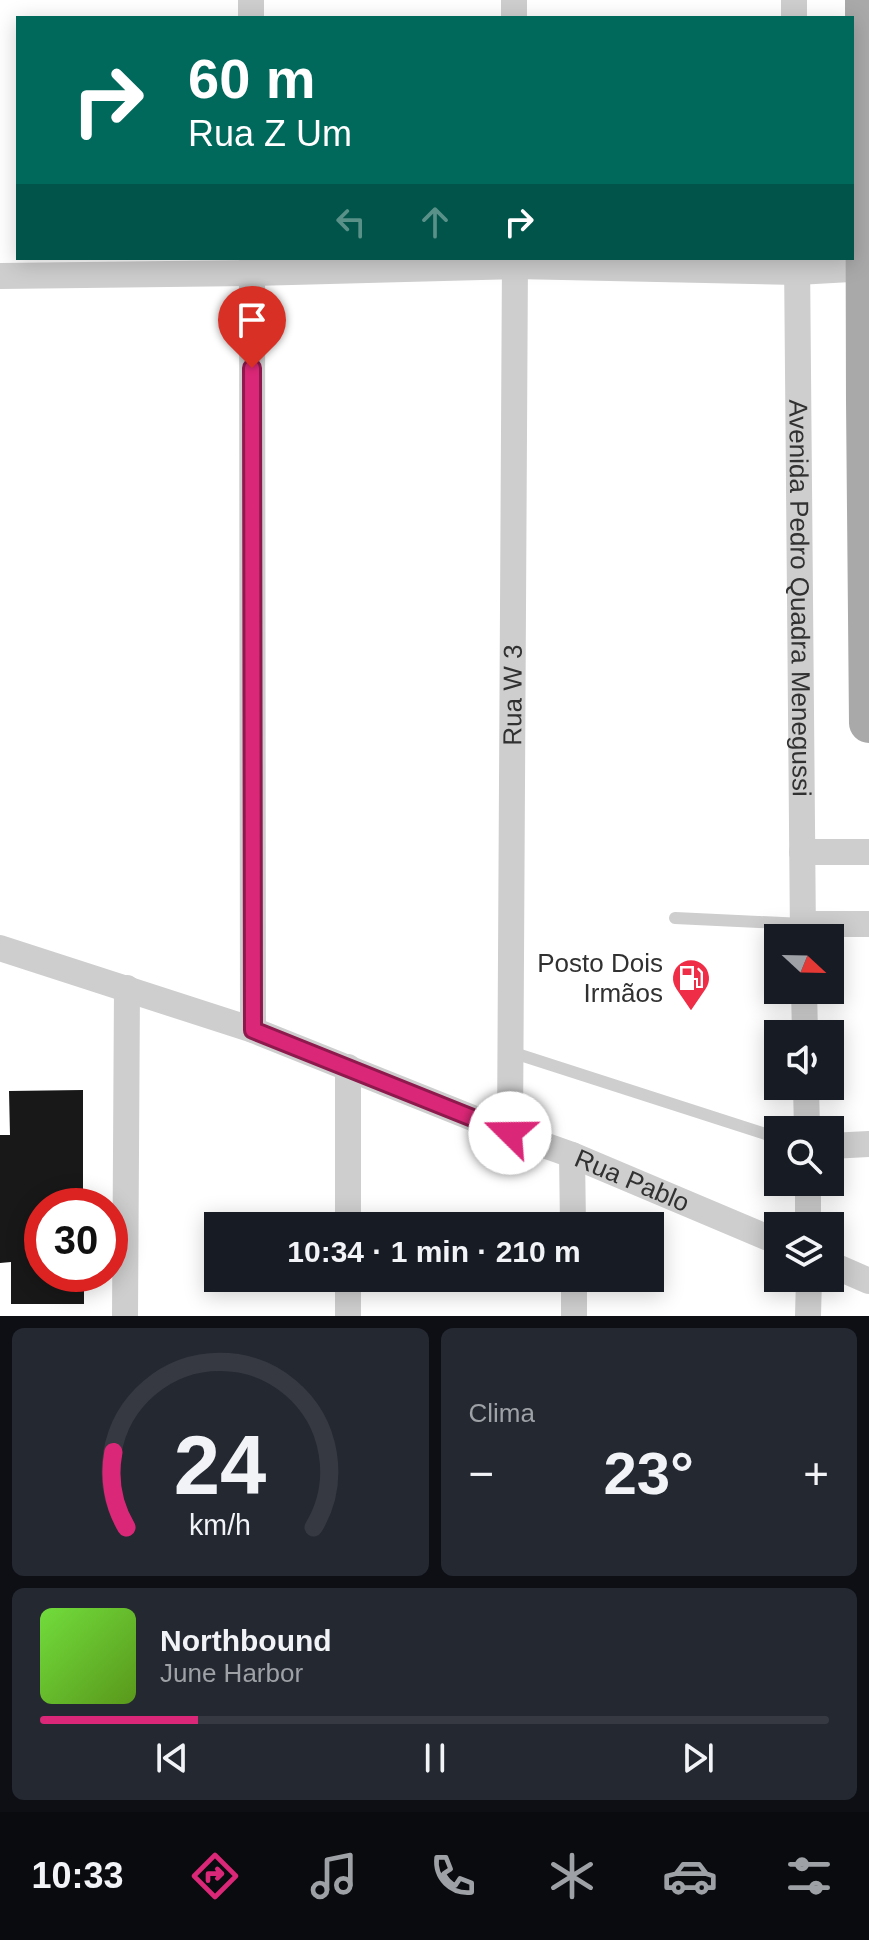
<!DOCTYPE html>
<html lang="pt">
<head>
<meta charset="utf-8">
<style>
  :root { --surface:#171b24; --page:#242831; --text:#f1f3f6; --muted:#9ea1a6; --line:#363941; --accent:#db2777 }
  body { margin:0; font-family:Arial,sans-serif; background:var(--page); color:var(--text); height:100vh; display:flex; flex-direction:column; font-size:30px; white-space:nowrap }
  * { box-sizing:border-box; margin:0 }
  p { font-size:26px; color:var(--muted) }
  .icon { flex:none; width:44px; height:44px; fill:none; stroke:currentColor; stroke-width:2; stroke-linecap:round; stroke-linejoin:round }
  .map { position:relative; height:1316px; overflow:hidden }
  .details { display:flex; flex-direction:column; gap:12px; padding:12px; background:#0d0f14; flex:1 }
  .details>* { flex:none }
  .hud { position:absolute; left:16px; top:16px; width:838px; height:244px; border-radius:0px; box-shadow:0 4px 20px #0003; background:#00695c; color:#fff; overflow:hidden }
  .needle { width:52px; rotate:112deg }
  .buttons { position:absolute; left:764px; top:924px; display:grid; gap:16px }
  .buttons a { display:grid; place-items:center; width:80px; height:80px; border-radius:0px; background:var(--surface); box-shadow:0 4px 20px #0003; font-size:40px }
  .speed { position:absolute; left:24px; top:1188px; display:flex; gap:16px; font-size:40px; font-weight:700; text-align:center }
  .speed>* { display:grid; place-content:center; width:104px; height:104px; border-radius:50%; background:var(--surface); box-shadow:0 4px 20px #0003; line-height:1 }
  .speed .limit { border:12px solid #d22; background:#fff; color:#111 }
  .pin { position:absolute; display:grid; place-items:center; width:68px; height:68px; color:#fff; margin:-82px -34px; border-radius:50% 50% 50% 0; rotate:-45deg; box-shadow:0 0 8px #0007 }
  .pin .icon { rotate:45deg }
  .me { position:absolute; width:88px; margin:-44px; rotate:292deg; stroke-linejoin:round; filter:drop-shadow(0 0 6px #0008) }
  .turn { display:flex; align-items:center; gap:28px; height:168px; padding:0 40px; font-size:36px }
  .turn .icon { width:104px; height:104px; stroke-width:2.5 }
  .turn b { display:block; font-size:56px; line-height:68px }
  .lanes { display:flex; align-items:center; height:76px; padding:0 40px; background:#0003; justify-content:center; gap:40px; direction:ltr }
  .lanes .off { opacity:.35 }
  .big { font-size:60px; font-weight:600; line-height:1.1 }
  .details .tile { flex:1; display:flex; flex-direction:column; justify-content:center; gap:12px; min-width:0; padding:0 28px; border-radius:12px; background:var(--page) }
  .details .dial { align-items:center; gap:0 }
  .dial svg { height:208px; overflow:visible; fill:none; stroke:var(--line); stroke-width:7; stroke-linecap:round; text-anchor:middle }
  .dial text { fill:var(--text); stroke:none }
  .song { display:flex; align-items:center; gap:24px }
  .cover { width:96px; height:96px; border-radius:12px; background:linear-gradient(135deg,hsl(100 70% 55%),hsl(90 70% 35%)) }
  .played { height:8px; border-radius:4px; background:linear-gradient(90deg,var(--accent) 20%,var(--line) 20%) }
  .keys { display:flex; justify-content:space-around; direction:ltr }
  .heat { display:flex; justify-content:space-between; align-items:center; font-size:44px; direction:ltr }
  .details .tiles { flex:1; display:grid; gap:12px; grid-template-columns:1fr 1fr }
  .tile:last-child { grid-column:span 2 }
  .trip { position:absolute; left:204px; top:1212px; width:460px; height:80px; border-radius:0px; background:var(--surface); box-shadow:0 4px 20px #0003; font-weight:600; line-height:80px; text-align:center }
  .dock { display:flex; height:128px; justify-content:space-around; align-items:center; background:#090b0e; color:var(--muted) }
  .dock .icon { width:56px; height:56px }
  .dock .current { color:var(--accent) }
  .dock b { font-size:36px; color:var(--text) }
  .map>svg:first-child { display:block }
  .building { fill:#181818 }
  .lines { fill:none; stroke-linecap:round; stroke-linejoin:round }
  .service { stroke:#cecece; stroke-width:12 }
  .minor { stroke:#cecece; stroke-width:26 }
  .primary { stroke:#a9a9a9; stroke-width:40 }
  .route-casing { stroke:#8e194d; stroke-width:20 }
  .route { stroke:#db2777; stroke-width:14 }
  .labels { text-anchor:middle; stroke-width:8; stroke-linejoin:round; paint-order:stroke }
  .street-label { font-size:26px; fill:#313131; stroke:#fff }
  .poi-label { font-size:26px; fill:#313131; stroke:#fff; text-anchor:end }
</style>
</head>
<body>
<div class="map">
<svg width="869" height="1316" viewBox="0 0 869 1316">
  <rect width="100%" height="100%" fill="#fff"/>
  <polygon class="building" points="83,1090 83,1206 42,1206 42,1274 84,1274 84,1304 11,1304 11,1262 0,1263 0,1135 10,1135 9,1091"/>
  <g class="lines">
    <g class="service">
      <polyline points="675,918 803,924"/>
      <polyline points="511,1052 778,1138"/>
    </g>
    <g class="minor">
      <polyline points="251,0 251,18"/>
      <polyline points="514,0 514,18"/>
      <polyline points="794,0 794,18"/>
      <polyline points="252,258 253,1030"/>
      <path id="s1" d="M797,258L803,938"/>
      <polyline points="0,276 252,273 515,266 797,272 869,268"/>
      <polyline points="802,852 869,852"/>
      <polyline points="803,924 869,924"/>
      <path id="s2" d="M0,948L253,1030L510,1133L572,1155L778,1242"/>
      <polyline points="804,990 805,1034"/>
      <polyline points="806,1086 807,1130"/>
      <path id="s3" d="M510,1133L515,258"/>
      <polyline points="830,1146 869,1144"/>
      <polyline points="572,1155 573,1226"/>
      <polyline points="808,1182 808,1226"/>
      <polyline points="348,1226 348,1067"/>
      <polyline points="830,1264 869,1281"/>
      <polyline points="574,1278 574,1316"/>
      <polyline points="125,1316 127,988"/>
      <polyline points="348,1316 348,1278"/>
      <polyline points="808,1316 809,1278"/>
    </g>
    <polyline class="primary" points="865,0 866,401 869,723"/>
  </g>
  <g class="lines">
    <defs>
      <polyline id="route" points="252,368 253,1030 510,1133"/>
    </defs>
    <use href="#route" class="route-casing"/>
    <use href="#route" class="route"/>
  </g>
  <defs>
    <symbol id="fuel-pin" viewBox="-11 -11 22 30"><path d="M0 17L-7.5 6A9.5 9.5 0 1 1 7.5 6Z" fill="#ef2d46" stroke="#fff"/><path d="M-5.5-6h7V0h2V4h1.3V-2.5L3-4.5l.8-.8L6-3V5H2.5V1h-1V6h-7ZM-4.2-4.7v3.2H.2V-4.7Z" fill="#fff"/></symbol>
  </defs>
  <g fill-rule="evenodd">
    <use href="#fuel-pin" x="669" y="956" width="44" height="60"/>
  </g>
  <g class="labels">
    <g class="street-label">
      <text dy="9" stroke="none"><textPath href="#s1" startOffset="340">Avenida Pedro Quadra Menegussi</textPath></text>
      <text dy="9" stroke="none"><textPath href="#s3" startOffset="438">Rua W 3</textPath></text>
      <text dy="9" stroke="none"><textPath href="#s2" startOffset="674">Rua Pablo</textPath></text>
    </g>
    <g class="poi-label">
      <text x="663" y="972">Posto Dois<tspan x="663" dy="30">Irmãos</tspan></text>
    </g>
  </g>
</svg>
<div class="buttons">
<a><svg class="needle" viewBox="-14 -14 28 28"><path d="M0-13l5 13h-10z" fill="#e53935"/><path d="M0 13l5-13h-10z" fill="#9ea1a6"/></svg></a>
<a><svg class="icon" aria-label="sound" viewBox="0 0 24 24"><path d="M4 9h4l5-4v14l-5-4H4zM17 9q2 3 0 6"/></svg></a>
<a><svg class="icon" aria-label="search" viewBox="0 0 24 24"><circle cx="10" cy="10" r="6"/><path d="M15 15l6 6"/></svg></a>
<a><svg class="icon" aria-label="layers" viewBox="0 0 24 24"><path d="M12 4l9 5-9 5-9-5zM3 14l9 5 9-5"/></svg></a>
</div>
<div class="speed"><div class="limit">30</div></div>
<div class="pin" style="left:252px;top:368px;background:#d93025"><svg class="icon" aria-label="arrive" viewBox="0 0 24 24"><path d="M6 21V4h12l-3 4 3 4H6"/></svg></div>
<svg class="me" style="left:510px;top:1133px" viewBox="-20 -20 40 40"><circle r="19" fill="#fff"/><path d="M0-13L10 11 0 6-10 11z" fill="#db2777"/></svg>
<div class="trip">10:34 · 1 min · 210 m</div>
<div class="hud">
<div class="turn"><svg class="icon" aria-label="right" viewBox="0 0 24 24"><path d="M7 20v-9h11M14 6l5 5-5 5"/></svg><div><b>60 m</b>Rua Z Um</div></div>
<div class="lanes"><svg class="icon off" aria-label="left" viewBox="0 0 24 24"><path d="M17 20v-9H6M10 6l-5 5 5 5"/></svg><svg class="icon off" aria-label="ahead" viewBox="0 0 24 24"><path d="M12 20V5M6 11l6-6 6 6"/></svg><svg class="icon" aria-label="right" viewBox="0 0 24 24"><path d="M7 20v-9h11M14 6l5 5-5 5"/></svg></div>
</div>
</div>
<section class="details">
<div class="tiles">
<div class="tile dial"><svg viewBox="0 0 100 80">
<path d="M14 69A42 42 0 1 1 86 69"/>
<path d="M14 69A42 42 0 0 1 9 40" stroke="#db2777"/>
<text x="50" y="56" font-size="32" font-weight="700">24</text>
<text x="50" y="72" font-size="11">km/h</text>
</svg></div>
<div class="tile"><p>Clima</p>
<div class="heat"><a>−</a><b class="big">23°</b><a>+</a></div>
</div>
<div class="tile">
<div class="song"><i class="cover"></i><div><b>Northbound</b><p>June Harbor</p></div></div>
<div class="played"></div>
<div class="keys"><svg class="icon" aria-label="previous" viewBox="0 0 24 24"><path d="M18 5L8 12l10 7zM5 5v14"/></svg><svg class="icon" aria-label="pause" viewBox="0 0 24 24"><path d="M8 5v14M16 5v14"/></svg><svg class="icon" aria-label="next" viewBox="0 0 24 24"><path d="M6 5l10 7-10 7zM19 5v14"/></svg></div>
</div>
</div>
</section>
<nav class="dock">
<b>10:33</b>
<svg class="icon current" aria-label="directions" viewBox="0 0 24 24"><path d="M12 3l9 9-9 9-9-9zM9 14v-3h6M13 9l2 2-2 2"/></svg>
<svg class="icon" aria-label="music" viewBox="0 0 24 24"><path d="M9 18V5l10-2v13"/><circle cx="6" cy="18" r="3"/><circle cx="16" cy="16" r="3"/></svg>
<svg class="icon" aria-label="phone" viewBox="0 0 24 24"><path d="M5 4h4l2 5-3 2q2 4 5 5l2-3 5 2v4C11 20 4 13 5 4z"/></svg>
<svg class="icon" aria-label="climate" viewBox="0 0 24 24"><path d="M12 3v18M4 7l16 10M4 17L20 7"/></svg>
<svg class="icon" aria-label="car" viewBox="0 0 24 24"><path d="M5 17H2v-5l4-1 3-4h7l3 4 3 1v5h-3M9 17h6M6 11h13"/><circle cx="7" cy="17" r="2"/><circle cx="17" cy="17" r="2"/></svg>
<svg class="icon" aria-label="filters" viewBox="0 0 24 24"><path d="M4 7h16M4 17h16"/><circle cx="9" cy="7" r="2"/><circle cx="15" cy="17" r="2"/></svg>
</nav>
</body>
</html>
